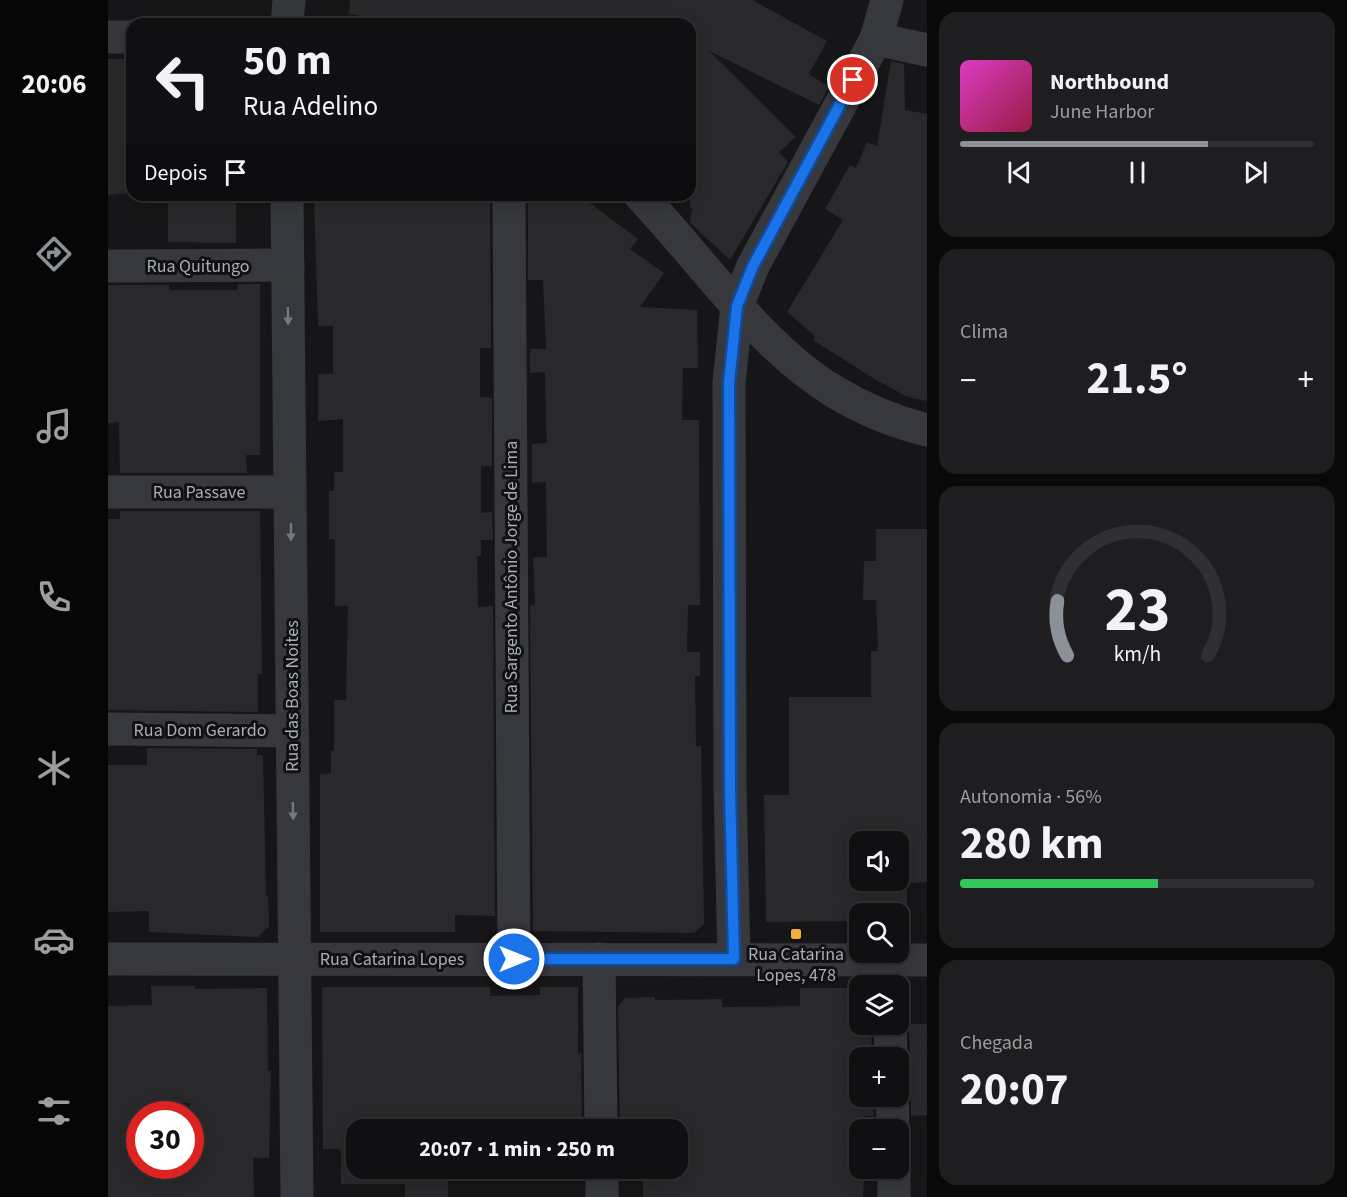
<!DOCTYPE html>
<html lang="pt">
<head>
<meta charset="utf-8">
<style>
  :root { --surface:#101012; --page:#1e1e20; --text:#f1f3f6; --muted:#9c9d9f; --line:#303032; --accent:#8c9099 }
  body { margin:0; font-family:"Source Sans 3",sans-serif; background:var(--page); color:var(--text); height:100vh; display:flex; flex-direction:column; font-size:22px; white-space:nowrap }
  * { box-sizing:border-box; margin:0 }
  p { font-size:20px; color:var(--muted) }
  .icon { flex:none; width:33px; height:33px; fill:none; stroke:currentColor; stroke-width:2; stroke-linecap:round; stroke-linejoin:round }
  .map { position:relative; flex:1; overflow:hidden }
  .side { display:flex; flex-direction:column; gap:12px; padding:12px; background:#09090a; width:420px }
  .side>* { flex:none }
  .guide { position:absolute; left:18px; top:18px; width:570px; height:183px; border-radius:18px; box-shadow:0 3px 15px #0003,0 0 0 2px var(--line); background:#101012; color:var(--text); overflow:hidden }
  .tools { position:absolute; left:741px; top:831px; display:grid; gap:12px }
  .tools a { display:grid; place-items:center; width:60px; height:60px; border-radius:12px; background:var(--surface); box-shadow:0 3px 15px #0003,0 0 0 2px var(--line); font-size:30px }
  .speed { position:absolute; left:18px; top:1101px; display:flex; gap:12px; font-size:30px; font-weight:700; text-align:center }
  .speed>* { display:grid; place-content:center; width:78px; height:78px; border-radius:50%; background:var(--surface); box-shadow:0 3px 15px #0003,0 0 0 2px var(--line); line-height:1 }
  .speed .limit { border:9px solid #d22; background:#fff; color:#111 }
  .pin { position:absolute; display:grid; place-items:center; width:51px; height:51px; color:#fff; margin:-26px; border:3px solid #fff; border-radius:50%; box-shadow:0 2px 6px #0007 }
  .me { position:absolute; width:66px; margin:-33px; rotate:90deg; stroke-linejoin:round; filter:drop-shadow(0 0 4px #0008) }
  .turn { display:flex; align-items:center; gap:21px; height:126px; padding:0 18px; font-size:27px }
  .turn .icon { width:78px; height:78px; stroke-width:2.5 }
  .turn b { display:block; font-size:42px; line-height:51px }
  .then { display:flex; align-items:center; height:57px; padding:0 18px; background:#0003; gap:12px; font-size:22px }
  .big { font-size:45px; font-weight:700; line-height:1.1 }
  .side .widget { flex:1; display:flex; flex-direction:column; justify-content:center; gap:9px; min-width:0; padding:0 21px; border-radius:18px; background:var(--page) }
  .side .dial { align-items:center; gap:0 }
  .dial svg { height:156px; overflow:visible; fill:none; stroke:var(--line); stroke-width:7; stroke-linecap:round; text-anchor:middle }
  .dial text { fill:var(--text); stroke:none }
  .song { display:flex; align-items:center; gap:18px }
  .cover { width:72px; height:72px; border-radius:9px; background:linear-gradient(135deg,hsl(310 70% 55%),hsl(340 70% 35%)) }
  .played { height:6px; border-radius:3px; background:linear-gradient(90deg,var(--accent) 70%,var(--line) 70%) }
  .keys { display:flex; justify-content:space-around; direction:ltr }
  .heat { display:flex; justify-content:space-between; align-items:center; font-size:33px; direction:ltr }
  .charge { height:9px; border-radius:4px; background:linear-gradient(90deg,#34c759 56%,var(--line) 0) }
  .trip { position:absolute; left:238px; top:1119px; width:342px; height:60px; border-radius:18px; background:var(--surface); box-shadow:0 3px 15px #0003,0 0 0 2px var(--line); font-weight:700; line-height:60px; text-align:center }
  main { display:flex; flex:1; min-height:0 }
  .menu { display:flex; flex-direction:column; width:108px; justify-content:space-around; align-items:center; background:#060607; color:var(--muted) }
  .menu .icon { width:42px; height:42px }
  .menu .on { color:var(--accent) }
  .menu b { font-size:27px; color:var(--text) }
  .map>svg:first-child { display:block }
  .building { fill:#29292c; fill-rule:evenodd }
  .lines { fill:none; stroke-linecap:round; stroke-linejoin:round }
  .minor { stroke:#37383d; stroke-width:33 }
  .oneway { fill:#757881 }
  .route-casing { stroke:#114b97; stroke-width:15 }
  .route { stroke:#1a73e8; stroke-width:10 }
  .poi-dot { fill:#f2b134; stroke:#111113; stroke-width:2 }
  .labels { text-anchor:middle; stroke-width:6; stroke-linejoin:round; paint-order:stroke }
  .street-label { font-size:18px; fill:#a8adb8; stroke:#111113 }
  .poi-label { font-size:18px; fill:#a8adb8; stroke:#111113 }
</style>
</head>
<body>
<main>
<nav class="menu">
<b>20:06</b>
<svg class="icon on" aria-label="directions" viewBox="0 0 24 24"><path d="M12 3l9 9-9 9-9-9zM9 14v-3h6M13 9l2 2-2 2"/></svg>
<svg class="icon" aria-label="music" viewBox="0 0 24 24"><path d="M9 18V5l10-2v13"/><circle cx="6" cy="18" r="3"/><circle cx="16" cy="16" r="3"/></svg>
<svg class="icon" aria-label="phone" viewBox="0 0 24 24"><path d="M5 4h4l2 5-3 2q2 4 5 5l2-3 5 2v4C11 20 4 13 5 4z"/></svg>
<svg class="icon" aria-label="climate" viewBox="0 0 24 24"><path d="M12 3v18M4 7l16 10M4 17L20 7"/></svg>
<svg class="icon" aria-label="car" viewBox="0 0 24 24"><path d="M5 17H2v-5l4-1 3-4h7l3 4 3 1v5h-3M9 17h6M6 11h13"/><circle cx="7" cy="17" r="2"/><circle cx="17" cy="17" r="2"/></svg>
<svg class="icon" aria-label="filters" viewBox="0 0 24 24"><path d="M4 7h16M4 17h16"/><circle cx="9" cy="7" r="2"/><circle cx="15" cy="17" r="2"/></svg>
</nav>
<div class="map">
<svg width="819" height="1197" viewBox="0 0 819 1197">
  <rect width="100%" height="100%" fill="#161618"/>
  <g class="building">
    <polygon points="242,0 644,0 719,41 701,74 721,87 711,105 601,51 688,137 671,152 680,162 622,260 582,223 584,208 582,207 582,24 303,24 241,14"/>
    <polygon points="0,59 24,59 24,193 0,195"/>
    <polygon points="783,61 796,64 797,110 819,114 819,401 800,397 768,380 705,340 707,336 679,312 735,220 717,209 742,165 748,168 759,142 769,146"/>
    <polygon points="60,195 128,195 128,243 60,242"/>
    <polygon points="206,195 382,195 383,348 372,348 372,397 384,398 384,466 373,466 373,513 384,512 385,540 373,540 373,556 369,556 370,607 385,606 387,916 347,915 347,932 212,932 212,774 223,773 223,751 226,751 226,700 238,700 240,606 227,606 227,539 221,539 221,491 226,491 226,472 235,472 235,419 210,421 210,374 225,374 225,326 210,326"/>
    <polygon points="420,195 471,195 530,239 522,249 556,273 532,307 589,310 590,368 575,368 574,420 591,420 592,605 580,605 579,652 592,652 592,676 587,676 588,746 593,746 596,924 586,933 425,931 422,606 427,604 425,558 439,557 438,482 424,483 424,444 439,443 438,423 437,372 422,373 422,349 438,349 435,280 420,280"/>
    <polygon points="130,284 152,284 152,455 138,455 139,473 12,473 11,422 0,423 0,285 61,285 61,290 129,290"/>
    <polygon points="12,511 152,511 154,674 150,674 150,712 0,710 0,519 12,519"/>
    <path d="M768,529H819V882L799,883V920H790V914H752V921L658,922L656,795H681V697H763V651H770L768,600H755L756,561H768ZM752,842H790V880H752Z"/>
    <polygon points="39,748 149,749 149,755 155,755 158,895 160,896 161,926 150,937 41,932 41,911 0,912 0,765 39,765"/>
    <path d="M43,986H87V989L159,988L160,1071H163L161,1158H145L146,1197H0V1006L44,1005ZM82,1103V1166H32V1114H36V1104Z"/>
    <polygon points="214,987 382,987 382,996 432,995 432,987 470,987 470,1055 473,1051 474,1130 249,1130 249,1168 340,1168 340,1197 297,1197 297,1184 233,1184 233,1151 231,1149 215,1149"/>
    <polygon points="692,988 752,988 752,1024 763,1024 764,1058 752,1058 752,1096 765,1096 766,1116 756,1116 757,1130 752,1130 752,1168 757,1168 755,1197 535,1197 535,1168 570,1168 570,1130 512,1130 510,1007 517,998 547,997 547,1000 614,999 614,1007 692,1006"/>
    <polygon points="801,1024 819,1024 819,1115 803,1116 803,1095 800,1087 790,1079 790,1075 799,1067 802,1058"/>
  </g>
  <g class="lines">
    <g class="minor">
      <polyline points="179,24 181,0"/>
      <polyline points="0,37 24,37"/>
      <polyline points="768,39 819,50"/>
      <polyline points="179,195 189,1197"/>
      <polyline points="401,195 406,959"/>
      <path d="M532,195C592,258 652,347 727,392C755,409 787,422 819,430"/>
      <polyline points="0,266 180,265"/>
      <polyline points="0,492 182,492"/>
      <polyline points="0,729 184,731"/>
      <polyline points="0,959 819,960"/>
      <polyline points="491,959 493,1130"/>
      <polyline points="626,959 622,788 621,383 629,306 645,266 768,39 779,0"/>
      <polyline points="782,1024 783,1058"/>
      <polyline points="784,1096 785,1130"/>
      <polyline points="494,1168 494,1197"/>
      <polyline points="786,1168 786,1197"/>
    </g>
  </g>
  <defs><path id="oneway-solid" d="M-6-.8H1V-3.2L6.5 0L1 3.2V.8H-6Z" transform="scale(1.5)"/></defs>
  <g class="oneway">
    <use href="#oneway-solid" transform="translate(180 316) rotate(89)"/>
    <use href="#oneway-solid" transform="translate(183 532) rotate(90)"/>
    <use href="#oneway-solid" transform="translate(185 811) rotate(89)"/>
  </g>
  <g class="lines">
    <defs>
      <polyline id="route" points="406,959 626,959 622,788 621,383 629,306 645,266 745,80"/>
    </defs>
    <use href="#route" class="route-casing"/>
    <use href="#route" class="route"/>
  </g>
  <rect class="poi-dot" x="682" y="928" width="12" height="12" rx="3"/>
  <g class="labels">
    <g class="street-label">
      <text x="90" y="272">Rua Quitungo</text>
      <text x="91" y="498">Rua Passave</text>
      <text transform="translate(403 577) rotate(-90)" y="6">Rua Sargento Antônio Jorge de Lima</text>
      <text transform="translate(184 696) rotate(-90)" y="6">Rua das Boas Noites</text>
      <text x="92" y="736">Rua Dom Gerardo</text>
      <text x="284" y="965">Rua Catarina Lopes</text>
    </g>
    <g class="poi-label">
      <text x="688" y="960">Rua Catarina<tspan x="688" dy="21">Lopes, 478</tspan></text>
    </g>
  </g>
</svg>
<div class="tools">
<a><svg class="icon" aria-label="sound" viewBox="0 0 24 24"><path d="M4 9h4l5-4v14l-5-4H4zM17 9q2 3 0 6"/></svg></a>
<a><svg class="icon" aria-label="search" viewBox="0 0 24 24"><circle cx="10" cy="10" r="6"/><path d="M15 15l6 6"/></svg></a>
<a><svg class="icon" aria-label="layers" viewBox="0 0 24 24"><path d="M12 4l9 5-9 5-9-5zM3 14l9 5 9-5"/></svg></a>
<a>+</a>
<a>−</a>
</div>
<div class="speed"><div class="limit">30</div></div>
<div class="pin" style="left:745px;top:80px;background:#d93025"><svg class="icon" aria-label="arrive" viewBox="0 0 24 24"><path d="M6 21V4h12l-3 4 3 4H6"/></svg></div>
<svg class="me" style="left:406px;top:959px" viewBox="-20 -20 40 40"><circle r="17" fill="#1a73e8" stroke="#fff" stroke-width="3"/><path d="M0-11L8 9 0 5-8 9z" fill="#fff"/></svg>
<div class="trip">20:07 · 1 min · 250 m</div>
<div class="guide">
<div class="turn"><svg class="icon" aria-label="left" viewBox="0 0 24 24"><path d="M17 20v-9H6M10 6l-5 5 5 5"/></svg><div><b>50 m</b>Rua Adelino</div></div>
<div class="then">Depois<svg class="icon" aria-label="arrive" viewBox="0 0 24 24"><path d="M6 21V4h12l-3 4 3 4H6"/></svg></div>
</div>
</div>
<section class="side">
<div class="widget">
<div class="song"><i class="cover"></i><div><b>Northbound</b><p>June Harbor</p></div></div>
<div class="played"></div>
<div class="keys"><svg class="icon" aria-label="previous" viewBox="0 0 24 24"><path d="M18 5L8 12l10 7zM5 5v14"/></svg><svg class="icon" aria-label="pause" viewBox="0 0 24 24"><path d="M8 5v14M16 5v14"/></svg><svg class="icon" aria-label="next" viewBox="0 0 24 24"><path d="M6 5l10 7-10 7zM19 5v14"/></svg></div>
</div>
<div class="widget"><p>Clima</p>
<div class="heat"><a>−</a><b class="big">21.5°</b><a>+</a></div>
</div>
<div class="widget dial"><svg viewBox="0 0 100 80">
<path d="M14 69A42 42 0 1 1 86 69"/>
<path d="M14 69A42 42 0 0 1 9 41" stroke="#8c9099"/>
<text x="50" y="56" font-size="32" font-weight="700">23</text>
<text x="50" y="72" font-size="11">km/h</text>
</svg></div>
<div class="widget"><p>Autonomia · 56%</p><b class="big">280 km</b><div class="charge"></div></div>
<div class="widget"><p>Chegada</p><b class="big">20:07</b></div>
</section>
</main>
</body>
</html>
